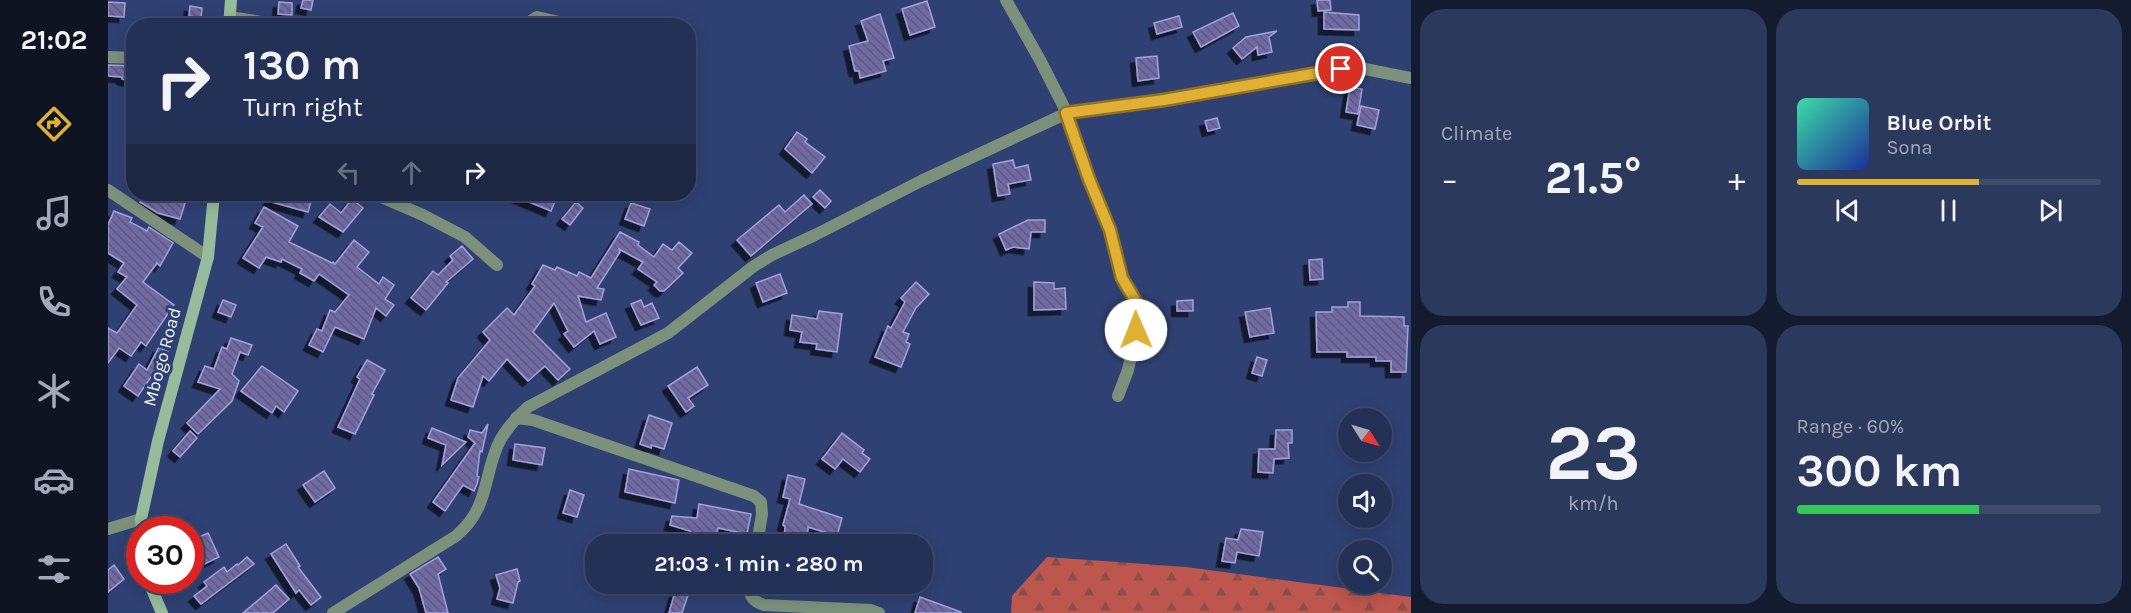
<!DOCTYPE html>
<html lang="en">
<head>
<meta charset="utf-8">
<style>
  :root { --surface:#233156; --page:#2b395c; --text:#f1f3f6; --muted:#a3a9b9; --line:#404c6c; --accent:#dfb034 }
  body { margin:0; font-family:Karla,sans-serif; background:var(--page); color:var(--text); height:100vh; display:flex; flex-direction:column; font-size:22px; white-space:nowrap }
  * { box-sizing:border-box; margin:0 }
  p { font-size:20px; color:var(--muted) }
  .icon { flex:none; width:33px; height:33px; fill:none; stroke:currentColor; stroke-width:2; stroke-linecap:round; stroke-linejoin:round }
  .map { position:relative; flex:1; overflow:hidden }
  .sheet { display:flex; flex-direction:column; gap:9px; padding:9px; background:#131b2f; width:720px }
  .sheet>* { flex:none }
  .guide { position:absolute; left:18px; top:18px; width:570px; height:183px; border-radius:24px; box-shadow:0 3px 15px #0003,0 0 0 2px var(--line); background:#233156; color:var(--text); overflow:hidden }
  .needle { width:39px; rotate:127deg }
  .tools { position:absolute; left:1230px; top:408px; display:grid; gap:12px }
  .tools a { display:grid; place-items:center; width:54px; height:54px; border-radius:50%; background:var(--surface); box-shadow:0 3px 15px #0003,0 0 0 2px var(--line); font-size:30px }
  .speed { position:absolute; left:18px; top:516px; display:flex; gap:12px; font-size:30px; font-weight:700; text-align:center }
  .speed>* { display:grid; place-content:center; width:78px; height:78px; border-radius:50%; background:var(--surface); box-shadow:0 3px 15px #0003,0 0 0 2px var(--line); line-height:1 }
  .speed .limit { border:9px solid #d22; background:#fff; color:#111 }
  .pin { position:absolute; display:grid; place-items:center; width:51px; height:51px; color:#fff; margin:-26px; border:3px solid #fff; border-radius:50%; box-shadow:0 2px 6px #0007 }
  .me { position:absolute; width:66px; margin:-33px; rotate:359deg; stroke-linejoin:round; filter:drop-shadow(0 0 4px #0008) }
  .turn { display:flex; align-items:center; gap:21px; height:126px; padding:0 18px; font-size:27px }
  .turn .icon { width:78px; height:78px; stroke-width:2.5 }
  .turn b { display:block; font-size:42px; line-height:51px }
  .lanes { display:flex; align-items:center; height:57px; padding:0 18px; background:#0003; justify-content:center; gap:30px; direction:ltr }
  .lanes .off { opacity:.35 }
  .big { font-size:45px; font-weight:700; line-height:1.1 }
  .sheet .widget { flex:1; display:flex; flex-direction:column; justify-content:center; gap:9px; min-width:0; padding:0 21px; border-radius:24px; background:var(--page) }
  .sheet .dial { align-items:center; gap:0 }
  .dial b { font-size:78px; line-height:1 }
  .song { display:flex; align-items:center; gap:18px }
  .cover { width:72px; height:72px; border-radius:9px; background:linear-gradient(135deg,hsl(160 70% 55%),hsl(230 70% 35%)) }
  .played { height:6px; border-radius:3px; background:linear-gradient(90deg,var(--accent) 60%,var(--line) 60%) }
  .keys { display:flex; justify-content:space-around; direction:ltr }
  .heat { display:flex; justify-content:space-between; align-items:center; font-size:33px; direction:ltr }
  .charge { height:9px; border-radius:4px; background:linear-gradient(90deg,#34c759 60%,var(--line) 0) }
  .sheet .tiles { flex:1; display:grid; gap:9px; grid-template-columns:repeat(2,1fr) }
  .trip { position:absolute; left:477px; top:534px; width:348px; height:60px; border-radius:24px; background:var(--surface); box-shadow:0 3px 15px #0003,0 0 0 2px var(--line); font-weight:700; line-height:60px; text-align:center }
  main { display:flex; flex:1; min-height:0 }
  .tabs { display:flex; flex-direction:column; width:108px; justify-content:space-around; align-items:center; background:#0e1422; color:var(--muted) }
  .tabs .icon { width:42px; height:42px }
  .tabs .on { color:var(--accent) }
  .tabs b { font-size:27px; color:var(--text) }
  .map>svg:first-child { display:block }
  .forest { fill:url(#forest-firs) }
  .building { fill:url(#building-back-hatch); stroke:#a4a0dd; stroke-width:1.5; filter:url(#shadow) }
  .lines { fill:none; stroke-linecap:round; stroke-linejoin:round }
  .street { stroke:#7b917c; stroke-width:12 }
  .secondary { stroke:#98bb9b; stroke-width:12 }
  .route-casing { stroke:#917222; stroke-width:15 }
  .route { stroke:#dfb034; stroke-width:10 }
  .labels { text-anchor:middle; stroke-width:6; stroke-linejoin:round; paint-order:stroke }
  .street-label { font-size:18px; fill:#f0f3f9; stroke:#2f4173 }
</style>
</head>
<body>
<main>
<nav class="tabs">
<b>21:02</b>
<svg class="icon on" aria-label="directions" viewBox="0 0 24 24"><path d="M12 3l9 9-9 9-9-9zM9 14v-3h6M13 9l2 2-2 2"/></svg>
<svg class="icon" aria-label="music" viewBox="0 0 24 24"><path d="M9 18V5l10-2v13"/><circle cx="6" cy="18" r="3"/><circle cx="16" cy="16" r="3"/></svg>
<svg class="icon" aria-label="phone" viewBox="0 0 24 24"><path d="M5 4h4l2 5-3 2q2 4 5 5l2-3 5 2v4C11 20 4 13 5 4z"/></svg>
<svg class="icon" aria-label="climate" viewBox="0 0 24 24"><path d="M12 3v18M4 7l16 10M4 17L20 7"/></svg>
<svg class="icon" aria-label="car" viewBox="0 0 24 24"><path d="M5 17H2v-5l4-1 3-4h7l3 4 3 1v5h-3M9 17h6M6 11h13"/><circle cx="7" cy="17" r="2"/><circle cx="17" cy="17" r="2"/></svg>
<svg class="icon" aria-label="filters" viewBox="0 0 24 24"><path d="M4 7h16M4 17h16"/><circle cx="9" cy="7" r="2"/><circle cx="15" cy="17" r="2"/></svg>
</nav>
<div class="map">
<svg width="1303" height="613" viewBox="0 0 1303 613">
  <defs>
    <pattern id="forest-firs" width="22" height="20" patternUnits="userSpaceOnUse" patternTransform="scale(1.5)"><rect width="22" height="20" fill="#bd564c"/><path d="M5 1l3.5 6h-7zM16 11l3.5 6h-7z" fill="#88504c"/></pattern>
    <pattern id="building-back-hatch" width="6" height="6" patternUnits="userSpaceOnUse" patternTransform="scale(1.5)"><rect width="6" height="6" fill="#706ba4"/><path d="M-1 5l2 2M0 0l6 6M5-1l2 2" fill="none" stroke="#5c5a78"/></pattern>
    <filter id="shadow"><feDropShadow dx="-5.5" dy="5.5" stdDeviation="0" flood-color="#0009"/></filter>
  </defs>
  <rect width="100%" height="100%" fill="#2f4173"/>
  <polygon class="forest" points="939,557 1078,567 1303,597 1303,613 903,613 904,596"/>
  <g class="building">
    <polygon points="195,0 205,0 203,10 193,8"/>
    <polygon points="1209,0 1222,0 1223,10 1210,11"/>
    <polygon points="819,1 827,27 802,35 794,9"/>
    <polygon points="0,2 17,3 16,17 0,16"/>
    <polygon points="171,2 184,3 184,15 170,14"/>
    <polygon points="82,6 94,8 93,18 81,16"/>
    <polygon points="1216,12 1251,15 1251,30 1216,29"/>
    <polygon points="1125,13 1131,26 1093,47 1085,32"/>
    <polygon points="772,14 786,58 775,61 778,71 752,78 751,71 747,71 741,46 760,41 753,21"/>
    <polygon points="1071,16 1074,27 1049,34 1046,23"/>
    <polygon points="1169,31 1161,37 1164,52 1150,55 1149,47 1134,59 1125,48 1138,37"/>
    <polygon points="1049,56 1051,78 1030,81 1028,58"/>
    <polygon points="0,65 26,66 26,82 14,79 14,77 0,76"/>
    <polygon points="1242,87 1254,89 1250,114 1238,112"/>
    <polygon points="1253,106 1271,110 1267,129 1249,125"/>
    <polygon points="1109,118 1112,128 1100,131 1097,121"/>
    <polygon points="689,132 699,139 697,142 717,157 704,173 677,149"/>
    <polygon points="905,160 907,168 920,165 923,180 900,184 902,194 890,196 885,164"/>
    <polygon points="712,190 723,201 717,208 705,197"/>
    <polygon points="39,194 76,194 75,196 79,197 72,219 50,213 32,202"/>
    <polygon points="164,194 205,194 200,212 160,201"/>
    <polygon points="402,194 450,194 443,211"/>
    <polygon points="696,195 704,204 643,256 629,240 671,205 677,212"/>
    <polygon points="244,199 255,208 235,232 211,217 222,204 233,213"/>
    <polygon points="468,202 475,208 462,225 454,219"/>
    <polygon points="523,203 542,209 536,226 517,219"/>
    <polygon points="156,207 190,226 181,242 224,263 225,262 227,264 246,240 261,252 249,267 271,284 275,277 286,285 277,299 286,305 278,316 268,308 256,339 227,327 215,352 201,345 209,329 214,331 222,310 227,312 241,295 211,274 206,281 192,273 194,269 174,259 173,262 158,257 151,268 135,258 155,227 147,223"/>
    <polygon points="6,211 24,218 22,222 39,231 41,227 65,243 52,266 49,263 35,282 66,305 38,346 33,342 23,356 11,348 0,363 0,328 9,333 29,305 9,289 19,277 10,272 16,263 0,253 0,225"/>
    <polygon points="920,220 937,220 937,232 923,232 921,249 905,247 898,250 891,234"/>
    <polygon points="512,232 531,242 530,245 546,257 555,244 564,250 571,242 584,253 570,268 575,273 556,291 552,291 546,285 549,282 530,269 535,262 511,249 512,252 489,288 496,289 493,300 470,296 478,322 498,313 508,337 492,344 486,331 466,347 456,334 460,331 446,303 425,332 462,369 450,380 437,366 420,381 399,359 381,381 375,376 365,407 343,400 350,378 382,340 375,332 399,308 406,315 427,286 424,284 435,265 447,270 449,267 469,276 471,272 483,278"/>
    <polygon points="354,246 365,259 338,282 340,283 318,310 303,298 325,271 330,275 345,260 342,256"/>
    <polygon points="1214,259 1215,279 1202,280 1201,260"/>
    <polygon points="672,274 679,293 655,302 648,283"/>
    <polygon points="808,282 821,294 808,308 795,332 801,334 798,342 802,344 793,367 767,357 780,326 783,328 797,302 793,298"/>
    <polygon points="926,282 946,283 946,289 957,288 958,309 926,310"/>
    <polygon points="115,300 128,305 123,317 110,312"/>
    <polygon points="533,300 536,307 544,303 551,318 533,325 523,304"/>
    <polygon points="1085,300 1085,311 1069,311 1069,301"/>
    <polygon points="1240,302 1252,302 1252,316 1296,317 1296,326 1300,326 1298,372 1283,372 1283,361 1268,361 1268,357 1239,357 1239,352 1209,352 1208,312 1224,312 1224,307 1240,307"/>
    <polygon points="1162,308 1166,333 1142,337 1137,312"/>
    <polygon points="711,311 734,314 729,352 708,349 709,344 692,342 694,332 682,330 684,315 709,319"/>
    <polygon points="123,338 144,345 140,355 132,352 124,374 131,381 124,401 90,434 79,423 112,389 90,382 97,366 106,369 114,347 119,349"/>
    <polygon points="51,347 60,352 30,396 16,386 31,364 39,370"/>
    <polygon points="1149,357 1159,360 1154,376 1144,373"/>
    <polygon points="259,360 277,370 264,394 266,395 247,434 230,427 252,379 249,377"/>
    <polygon points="154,366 190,391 176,412 168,406 164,413 133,391"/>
    <polygon points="589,367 600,385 580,398 586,406 578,412 560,386"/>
    <polygon points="541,415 564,423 556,449 543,445 543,448 532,444"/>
    <polygon points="380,424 374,452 372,451 369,476 371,477 369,484 366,491 355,485 337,511 325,502 367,443 360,437 362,430 374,433"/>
    <polygon points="324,428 358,442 334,465 338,445 320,438"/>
    <polygon points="1168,430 1184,430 1184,443 1180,443 1181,458 1166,459 1165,473 1150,472 1151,449 1167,449"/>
    <polygon points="82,431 89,438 72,457 65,451"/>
    <polygon points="734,433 756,450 754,453 762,459 752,472 735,459 727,469 714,459"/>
    <polygon points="407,444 437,448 434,465 405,460"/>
    <polygon points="521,469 571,480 567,503 517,492"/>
    <polygon points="216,471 227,488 207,502 195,485"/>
    <polygon points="680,475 697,479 691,504 734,518 729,536 700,527 699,544 676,544 677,526 675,525 682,499 675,497"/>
    <polygon points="462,490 476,495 469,517 455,513"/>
    <polygon points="591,504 643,514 639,534 610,528 606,544 579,544 582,531 562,525 564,516 589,518"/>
    <polygon points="1133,529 1155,532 1151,556 1129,552 1127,563 1114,561 1118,538 1130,540"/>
    <polygon points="100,533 111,557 82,571 82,541"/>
    <polygon points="178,544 192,566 190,567 213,597 203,605 191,590 188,593 163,554"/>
    <polygon points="139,557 146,564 93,604 86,596 99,586 96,582 116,567 119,572 129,564 130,565"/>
    <polygon points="330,557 338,569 330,574 340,613 318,613 311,588 302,574"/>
    <polygon points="6,565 16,579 0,592 0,570"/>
    <polygon points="409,569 412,581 410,582 405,603 389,599 392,588 388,575"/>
    <polygon points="168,585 181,599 165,613 135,613"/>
    <polygon points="567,592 580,595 574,613 561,613"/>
    <polygon points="812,597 853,612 853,613 807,613"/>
  </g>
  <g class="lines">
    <g class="street">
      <polyline points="898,0 932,60 959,113 981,179 1002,230 1014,278 1033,310 1020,370 1010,396"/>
      <polyline points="122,17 179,26"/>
      <polyline points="422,26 423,21 429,17 469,26"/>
      <polyline points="0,57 26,58"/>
      <polyline points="0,190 100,257"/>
      <polyline points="266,194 315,215 357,237 389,265"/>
      <polyline points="408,418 425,420 646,496 653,502 654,514 649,544"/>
      <polyline points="0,529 33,519"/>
      <path d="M642,584C640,595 644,601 656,605L763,610L771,613"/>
      <path d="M225,613L348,536C380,509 375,481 389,447C395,432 408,418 420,407L560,333L646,266L664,255L707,235L813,181L959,113L1056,100L1233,69L1252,68L1303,78"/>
    </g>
    <g class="secondary">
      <polyline points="121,26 123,0"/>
      <polyline points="34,530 33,519 50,441 100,257 106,194"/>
      <polyline points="40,580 54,613"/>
    </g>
  </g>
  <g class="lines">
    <defs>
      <polyline id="route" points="1028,330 1033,310 1014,278 1002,230 981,179 958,113 1056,100 1233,69"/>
    </defs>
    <use href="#route" class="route-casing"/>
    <use href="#route" class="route"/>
  </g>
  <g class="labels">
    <g class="street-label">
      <text transform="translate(54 357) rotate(-75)" y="6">Mbogo Road</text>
    </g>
  </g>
</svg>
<div class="tools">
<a><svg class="needle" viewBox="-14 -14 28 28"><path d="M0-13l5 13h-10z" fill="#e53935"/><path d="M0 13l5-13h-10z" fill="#a3a9b9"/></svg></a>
<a><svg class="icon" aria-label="sound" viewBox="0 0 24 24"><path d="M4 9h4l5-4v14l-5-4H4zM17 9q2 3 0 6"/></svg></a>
<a><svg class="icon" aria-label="search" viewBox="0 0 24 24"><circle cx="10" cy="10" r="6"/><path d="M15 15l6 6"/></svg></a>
</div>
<div class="speed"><div class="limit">30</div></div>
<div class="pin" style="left:1233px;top:69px;background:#d93025"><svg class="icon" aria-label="arrive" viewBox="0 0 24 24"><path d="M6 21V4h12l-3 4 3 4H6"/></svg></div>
<svg class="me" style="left:1028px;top:330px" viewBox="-20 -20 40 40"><circle r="19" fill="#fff"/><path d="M0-13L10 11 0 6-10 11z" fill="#dfb034"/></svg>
<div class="trip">21:03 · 1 min · 280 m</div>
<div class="guide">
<div class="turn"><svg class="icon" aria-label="right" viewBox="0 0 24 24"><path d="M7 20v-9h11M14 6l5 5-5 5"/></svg><div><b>130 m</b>Turn right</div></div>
<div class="lanes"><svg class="icon off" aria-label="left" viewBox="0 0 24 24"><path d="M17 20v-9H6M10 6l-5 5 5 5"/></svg><svg class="icon off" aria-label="ahead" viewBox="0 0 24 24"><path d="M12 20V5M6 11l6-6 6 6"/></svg><svg class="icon" aria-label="right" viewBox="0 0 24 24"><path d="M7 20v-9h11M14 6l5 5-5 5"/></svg></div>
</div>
</div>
<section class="sheet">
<div class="tiles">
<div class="widget"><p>Climate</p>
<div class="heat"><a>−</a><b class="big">21.5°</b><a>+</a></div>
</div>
<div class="widget">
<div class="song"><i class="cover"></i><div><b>Blue Orbit</b><p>Sona</p></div></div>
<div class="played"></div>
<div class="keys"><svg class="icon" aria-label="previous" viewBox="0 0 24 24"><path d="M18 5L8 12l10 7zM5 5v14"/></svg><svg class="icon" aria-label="pause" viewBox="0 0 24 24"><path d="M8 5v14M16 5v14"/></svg><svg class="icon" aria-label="next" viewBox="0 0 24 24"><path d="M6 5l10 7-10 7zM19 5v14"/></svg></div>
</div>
<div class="widget dial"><b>23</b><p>km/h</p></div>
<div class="widget"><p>Range · 60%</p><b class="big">300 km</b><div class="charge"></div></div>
</div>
</section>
</main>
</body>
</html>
